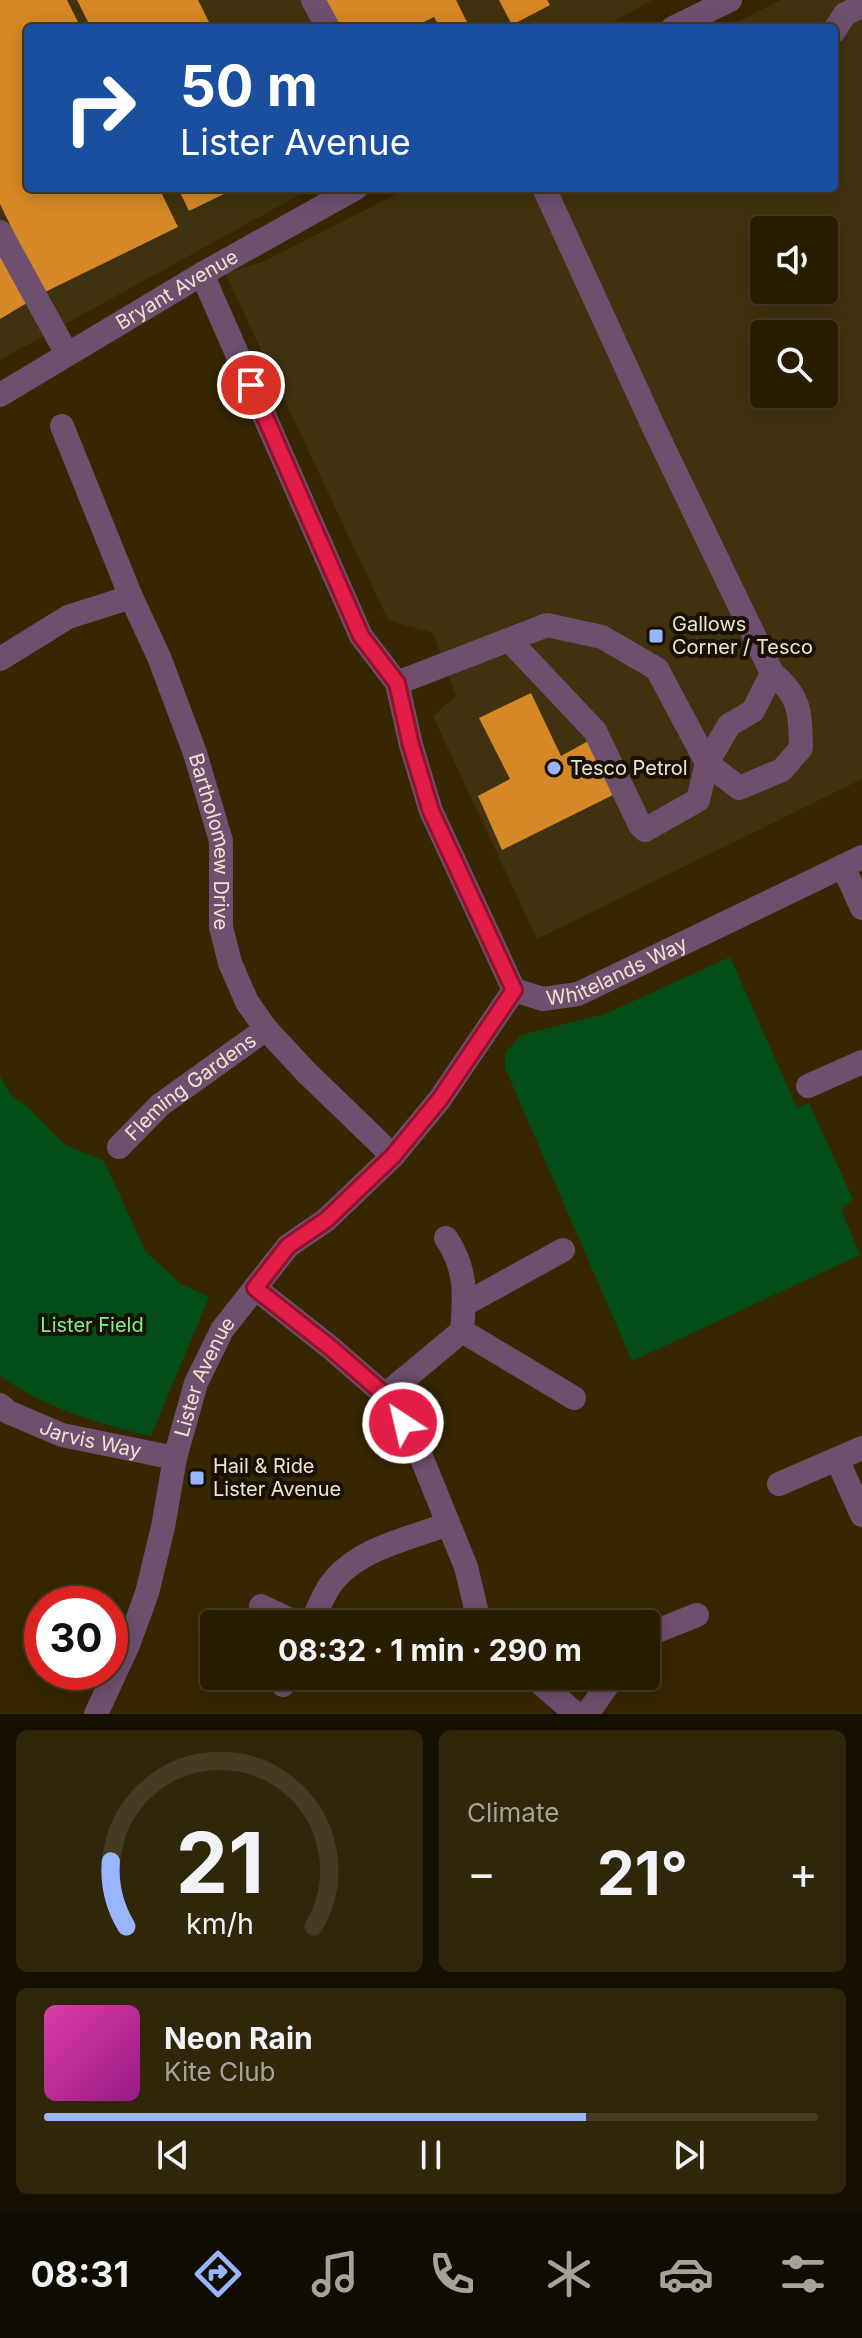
<!DOCTYPE html>
<html lang="en">
<head>
<meta charset="utf-8">
<style>
  :root { --surface:#281d00; --page:#30260a; --text:#f1f3f6; --muted:#a5a299; --line:#443b22; --accent:#98b5fd }
  body { margin:0; font-family:Inter,sans-serif; background:var(--page); color:var(--text); height:100vh; display:flex; flex-direction:column; font-size:30px; white-space:nowrap }
  * { box-sizing:border-box; margin:0 }
  p { font-size:26px; color:var(--muted) }
  .icon { flex:none; width:44px; height:44px; fill:none; stroke:currentColor; stroke-width:2; stroke-linecap:round; stroke-linejoin:round }
  .map { position:relative; height:1714px; overflow:hidden }
  .drawer { display:flex; flex-direction:column; gap:16px; padding:16px; background:#161000; flex:1 }
  .drawer>* { flex:none }
  .top-card { position:absolute; left:24px; top:24px; width:814px; height:168px; border-radius:8px; box-shadow:0 4px 20px #0003,0 0 0 2px var(--line); background:#1a4fa0; color:#fff; overflow:hidden }
  .controls { position:absolute; left:750px; top:216px; display:grid; gap:16px }
  .controls a { display:grid; place-items:center; width:88px; height:88px; border-radius:8px; background:var(--surface); box-shadow:0 4px 20px #0003,0 0 0 2px var(--line); font-size:40px }
  .speed { position:absolute; left:24px; top:1586px; display:flex; gap:16px; font-size:40px; font-weight:700; text-align:center }
  .speed>* { display:grid; place-content:center; width:104px; height:104px; border-radius:50%; background:var(--surface); box-shadow:0 4px 20px #0003,0 0 0 2px var(--line); line-height:1 }
  .speed .limit { border:12px solid #d22; background:#fff; color:#111 }
  .pin { position:absolute; display:grid; place-items:center; width:68px; height:68px; color:#fff; margin:-34px; border:4px solid #fff; border-radius:50%; box-shadow:0 2px 8px #0007 }
  .me { position:absolute; width:88px; margin:-44px; rotate:325deg; stroke-linejoin:round; filter:drop-shadow(0 0 6px #0008) }
  .turn { display:flex; align-items:center; gap:28px; height:168px; padding:0 24px; font-size:36px }
  .turn .icon { width:104px; height:104px; stroke-width:2.5 }
  .turn b { display:block; font-size:56px; line-height:68px }
  .big { font-size:60px; font-weight:700; line-height:1.1 }
  .drawer .widget { flex:1; display:flex; flex-direction:column; justify-content:center; gap:12px; min-width:0; padding:0 28px; border-radius:12px; background:var(--page) }
  .drawer .dial { align-items:center; gap:0 }
  .dial svg { height:208px; overflow:visible; fill:none; stroke:var(--line); stroke-width:7; stroke-linecap:round; text-anchor:middle }
  .dial text { fill:var(--text); stroke:none }
  .song { display:flex; align-items:center; gap:24px }
  .cover { width:96px; height:96px; border-radius:12px; background:linear-gradient(135deg,hsl(320 70% 55%),hsl(310 70% 35%)) }
  .played { height:8px; border-radius:4px; background:linear-gradient(90deg,var(--accent) 70%,var(--line) 70%) }
  .keys { display:flex; justify-content:space-around; direction:ltr }
  .heat { display:flex; justify-content:space-between; align-items:center; font-size:44px; direction:ltr }
  .drawer .tiles { flex:1; display:grid; gap:16px; grid-template-columns:1fr 1fr }
  .widget:last-child { grid-column:span 2 }
  .trip { position:absolute; left:200px; top:1610px; width:460px; height:80px; border-radius:8px; background:var(--surface); box-shadow:0 4px 20px #0003,0 0 0 2px var(--line); font-weight:700; line-height:80px; text-align:center }
  .tab-bar { display:flex; height:128px; justify-content:space-around; align-items:center; background:#100c00; color:var(--muted) }
  .tab-bar .icon { width:56px; height:56px }
  .tab-bar .active { color:var(--accent) }
  .tab-bar b { font-size:36px; color:var(--text) }
  .map>svg:first-child { display:block }
  .built { fill:#40320e; fill-rule:evenodd }
  .green { fill:#034d18 }
  .building { fill:#d58825 }
  .lines { fill:none; stroke-linecap:round; stroke-linejoin:round }
  .minor { stroke:#6f4f6e; stroke-width:24 }
  .route-casing { stroke:#92132f; stroke-width:20 }
  .route { stroke:#e11d48; stroke-width:14 }
  .poi-dot { fill:#98b5fd; stroke:#181104; stroke-width:3 }
  .labels { text-anchor:middle; stroke-width:8; stroke-linejoin:round; paint-order:stroke }
  .street-label { font-size:20px; fill:#eee5d0; stroke:#181104 }
  .poi-label { font-size:20px; fill:#eee5d0; stroke:#181104; text-anchor:start }
  .park-label { font-size:20px; fill:#7ef18d; stroke:#181104 }
</style>
</head>
<body>
<div class="map">
<svg width="862" height="1714" viewBox="0 0 862 1714">
  <rect width="100%" height="100%" fill="#362700"/>
  <g class="built">
    <polygon points="0,0 652,0 602,28 28,28 28,188 312,188 0,360"/>
    <path d="M781,0H862V779L537,939L433,716L456,696L433,633L388,620L225,273L262,262L409,188H834V28H725ZM764,230H824V290H764ZM764,334H824V394H764Z"/>
  </g>
  <g class="green">
    <polygon points="730,957 797,1108 809,1103 853,1199 841,1210 860,1255 632,1361 505,1068 505,1053 521,1035 605,1014"/>
    <path d="M0,1076L10,1094L29,1108L64,1144L104,1161L146,1252L181,1284L209,1297L151,1436C97,1424 46,1408 0,1376Z"/>
  </g>
  <g class="building">
    <polygon points="0,0 67,0 81,28 28,28 28,188 159,188 178,227 43,293 0,204"/>
    <polygon points="77,0 198,0 212,28 91,28"/>
    <polygon points="320,0 456,0 470,28 440,28 434,17 418,25 420,28 334,28"/>
    <polygon points="499,0 547,0 550,5 512,25"/>
    <polygon points="178,188 224,188 226,193 189,211"/>
    <polygon points="0,256 27,303 0,319"/>
    <polygon points="531,693 561,756 590,740 617,793 502,850 478,796 510,779 479,718"/>
  </g>
  <g class="lines">
    <g class="minor">
      <polyline points="313,0 328,28"/>
      <polyline points="673,28 730,0"/>
      <polyline points="834,31 845,14 862,6"/>
      <polyline points="0,232 67,354"/>
      <path id="s1" d="M202,274L361,636L397,683L411,745L431,811L514,990L543,999L578,994L862,857"/>
      <path id="s2" d="M0,395L202,274L356,188"/>
      <path id="s3" d="M62,426L131,597L159,657L195,753L221,841V927L230,963L247,1002L266,1029L306,1072L393,1156"/>
      <polyline points="510,641 595,731 640,825 645,830 698,800 707,763 729,725 753,711 772,673"/>
      <polyline points="0,659 68,617 131,597"/>
      <path d="M397,683L547,625L602,637L657,669L707,763L739,788L782,770L801,748C800,712 801,697 772,673L655,430L544,188"/>
      <polyline points="843,866 862,908"/>
      <polyline points="808,1086 862,1062"/>
      <path id="s4" d="M119,1147L160,1105L266,1029"/>
      <path d="M446,1238C467,1269 465,1295 462,1331L574,1398"/>
      <polyline points="255,1288 331,1348 385,1395 420,1454 466,1567 478,1617 484,1624"/>
      <polyline points="465,1304 563,1250"/>
      <polyline points="385,1395 462,1331"/>
      <path id="s5" d="M0,1405L8,1412L62,1435L175,1458"/>
      <polyline points="837,1459 862,1515"/>
      <polyline points="779,1484 862,1448"/>
      <polyline points="261,1606 299,1624"/>
      <path d="M311,1624C318,1610 324,1591 335,1579C361,1548 411,1538 448,1524"/>
      <polyline points="646,1638 652,1633 697,1615"/>
      <polyline points="532,1676 576,1714"/>
      <polyline points="283,1685 287,1676"/>
      <path id="s6" d="M96,1714L128,1645L147,1593L163,1527L175,1458L196,1383L222,1330L288,1246L326,1220L393,1156L440,1099L514,990"/>
      <polyline points="587,1714 614,1676"/>
    </g>
  </g>
  <g class="lines">
    <defs>
      <polyline id="route" points="251,385 361,636 397,683 411,745 431,811 514,990 440,1099 393,1156 326,1220 288,1246 255,1288 331,1348 385,1395 403,1423"/>
    </defs>
    <use href="#route" class="route-casing"/>
    <use href="#route" class="route"/>
  </g>
  <g class="poi-dot">
    <rect x="648" y="628" width="16" height="16" rx="4"/>
    <circle cx="554" cy="768" r="8"/>
    <rect x="189" y="1470" width="16" height="16" rx="4"/>
  </g>
  <g class="labels">
    <g class="street-label">
      <text dy="7" stroke="none"><textPath href="#s2" startOffset="206">Bryant Avenue</textPath></text>
      <text dy="7" stroke="none"><textPath href="#s3" startOffset="444">Bartholomew Drive</textPath></text>
      <text dy="7" stroke="none"><textPath href="#s1" startOffset="894">Whitelands Way</textPath></text>
      <text dy="7" stroke="none"><textPath href="#s4" startOffset="94">Fleming Gardens</textPath></text>
      <text dy="7" stroke="none"><textPath href="#s6" startOffset="356">Lister Avenue</textPath></text>
      <text dy="7" stroke="none"><textPath href="#s5" startOffset="98">Jarvis Way</textPath></text>
    </g>
    <g class="poi-label">
      <text x="672" y="631">Gallows<tspan x="672" dy="23">Corner / Tesco</tspan></text>
      <text x="570" y="775">Tesco Petrol</text>
      <text x="213" y="1473">Hail &amp; Ride<tspan x="213" dy="23">Lister Avenue</tspan></text>
    </g>
    <g class="park-label">
      <text x="92" y="1332">Lister Field</text>
    </g>
  </g>
</svg>
<div class="controls">
<a><svg class="icon" aria-label="sound" viewBox="0 0 24 24"><path d="M4 9h4l5-4v14l-5-4H4zM17 9q2 3 0 6"/></svg></a>
<a><svg class="icon" aria-label="search" viewBox="0 0 24 24"><circle cx="10" cy="10" r="6"/><path d="M15 15l6 6"/></svg></a>
</div>
<div class="speed"><div class="limit">30</div></div>
<div class="pin" style="left:251px;top:385px;background:#d93025"><svg class="icon" aria-label="arrive" viewBox="0 0 24 24"><path d="M6 21V4h12l-3 4 3 4H6"/></svg></div>
<svg class="me" style="left:403px;top:1423px" viewBox="-20 -20 40 40"><circle r="17" fill="#e11d48" stroke="#fff" stroke-width="3"/><path d="M0-11L8 9 0 5-8 9z" fill="#fff"/></svg>
<div class="trip">08:32 · 1 min · 290 m</div>
<div class="top-card">
<div class="turn"><svg class="icon" aria-label="right" viewBox="0 0 24 24"><path d="M7 20v-9h11M14 6l5 5-5 5"/></svg><div><b>50 m</b>Lister Avenue</div></div>
</div>
</div>
<section class="drawer">
<div class="tiles">
<div class="widget dial"><svg viewBox="0 0 100 80">
<path d="M14 69A42 42 0 1 1 86 69"/>
<path d="M14 69A42 42 0 0 1 8 44" stroke="#98b5fd"/>
<text x="50" y="56" font-size="32" font-weight="700">21</text>
<text x="50" y="72" font-size="11">km/h</text>
</svg></div>
<div class="widget"><p>Climate</p>
<div class="heat"><a>−</a><b class="big">21°</b><a>+</a></div>
</div>
<div class="widget">
<div class="song"><i class="cover"></i><div><b>Neon Rain</b><p>Kite Club</p></div></div>
<div class="played"></div>
<div class="keys"><svg class="icon" aria-label="previous" viewBox="0 0 24 24"><path d="M18 5L8 12l10 7zM5 5v14"/></svg><svg class="icon" aria-label="pause" viewBox="0 0 24 24"><path d="M8 5v14M16 5v14"/></svg><svg class="icon" aria-label="next" viewBox="0 0 24 24"><path d="M6 5l10 7-10 7zM19 5v14"/></svg></div>
</div>
</div>
</section>
<nav class="tab-bar">
<b>08:31</b>
<svg class="icon active" aria-label="directions" viewBox="0 0 24 24"><path d="M12 3l9 9-9 9-9-9zM9 14v-3h6M13 9l2 2-2 2"/></svg>
<svg class="icon" aria-label="music" viewBox="0 0 24 24"><path d="M9 18V5l10-2v13"/><circle cx="6" cy="18" r="3"/><circle cx="16" cy="16" r="3"/></svg>
<svg class="icon" aria-label="phone" viewBox="0 0 24 24"><path d="M5 4h4l2 5-3 2q2 4 5 5l2-3 5 2v4C11 20 4 13 5 4z"/></svg>
<svg class="icon" aria-label="climate" viewBox="0 0 24 24"><path d="M12 3v18M4 7l16 10M4 17L20 7"/></svg>
<svg class="icon" aria-label="car" viewBox="0 0 24 24"><path d="M5 17H2v-5l4-1 3-4h7l3 4 3 1v5h-3M9 17h6M6 11h13"/><circle cx="7" cy="17" r="2"/><circle cx="17" cy="17" r="2"/></svg>
<svg class="icon" aria-label="filters" viewBox="0 0 24 24"><path d="M4 7h16M4 17h16"/><circle cx="9" cy="7" r="2"/><circle cx="15" cy="17" r="2"/></svg>
</nav>
</body>
</html>
